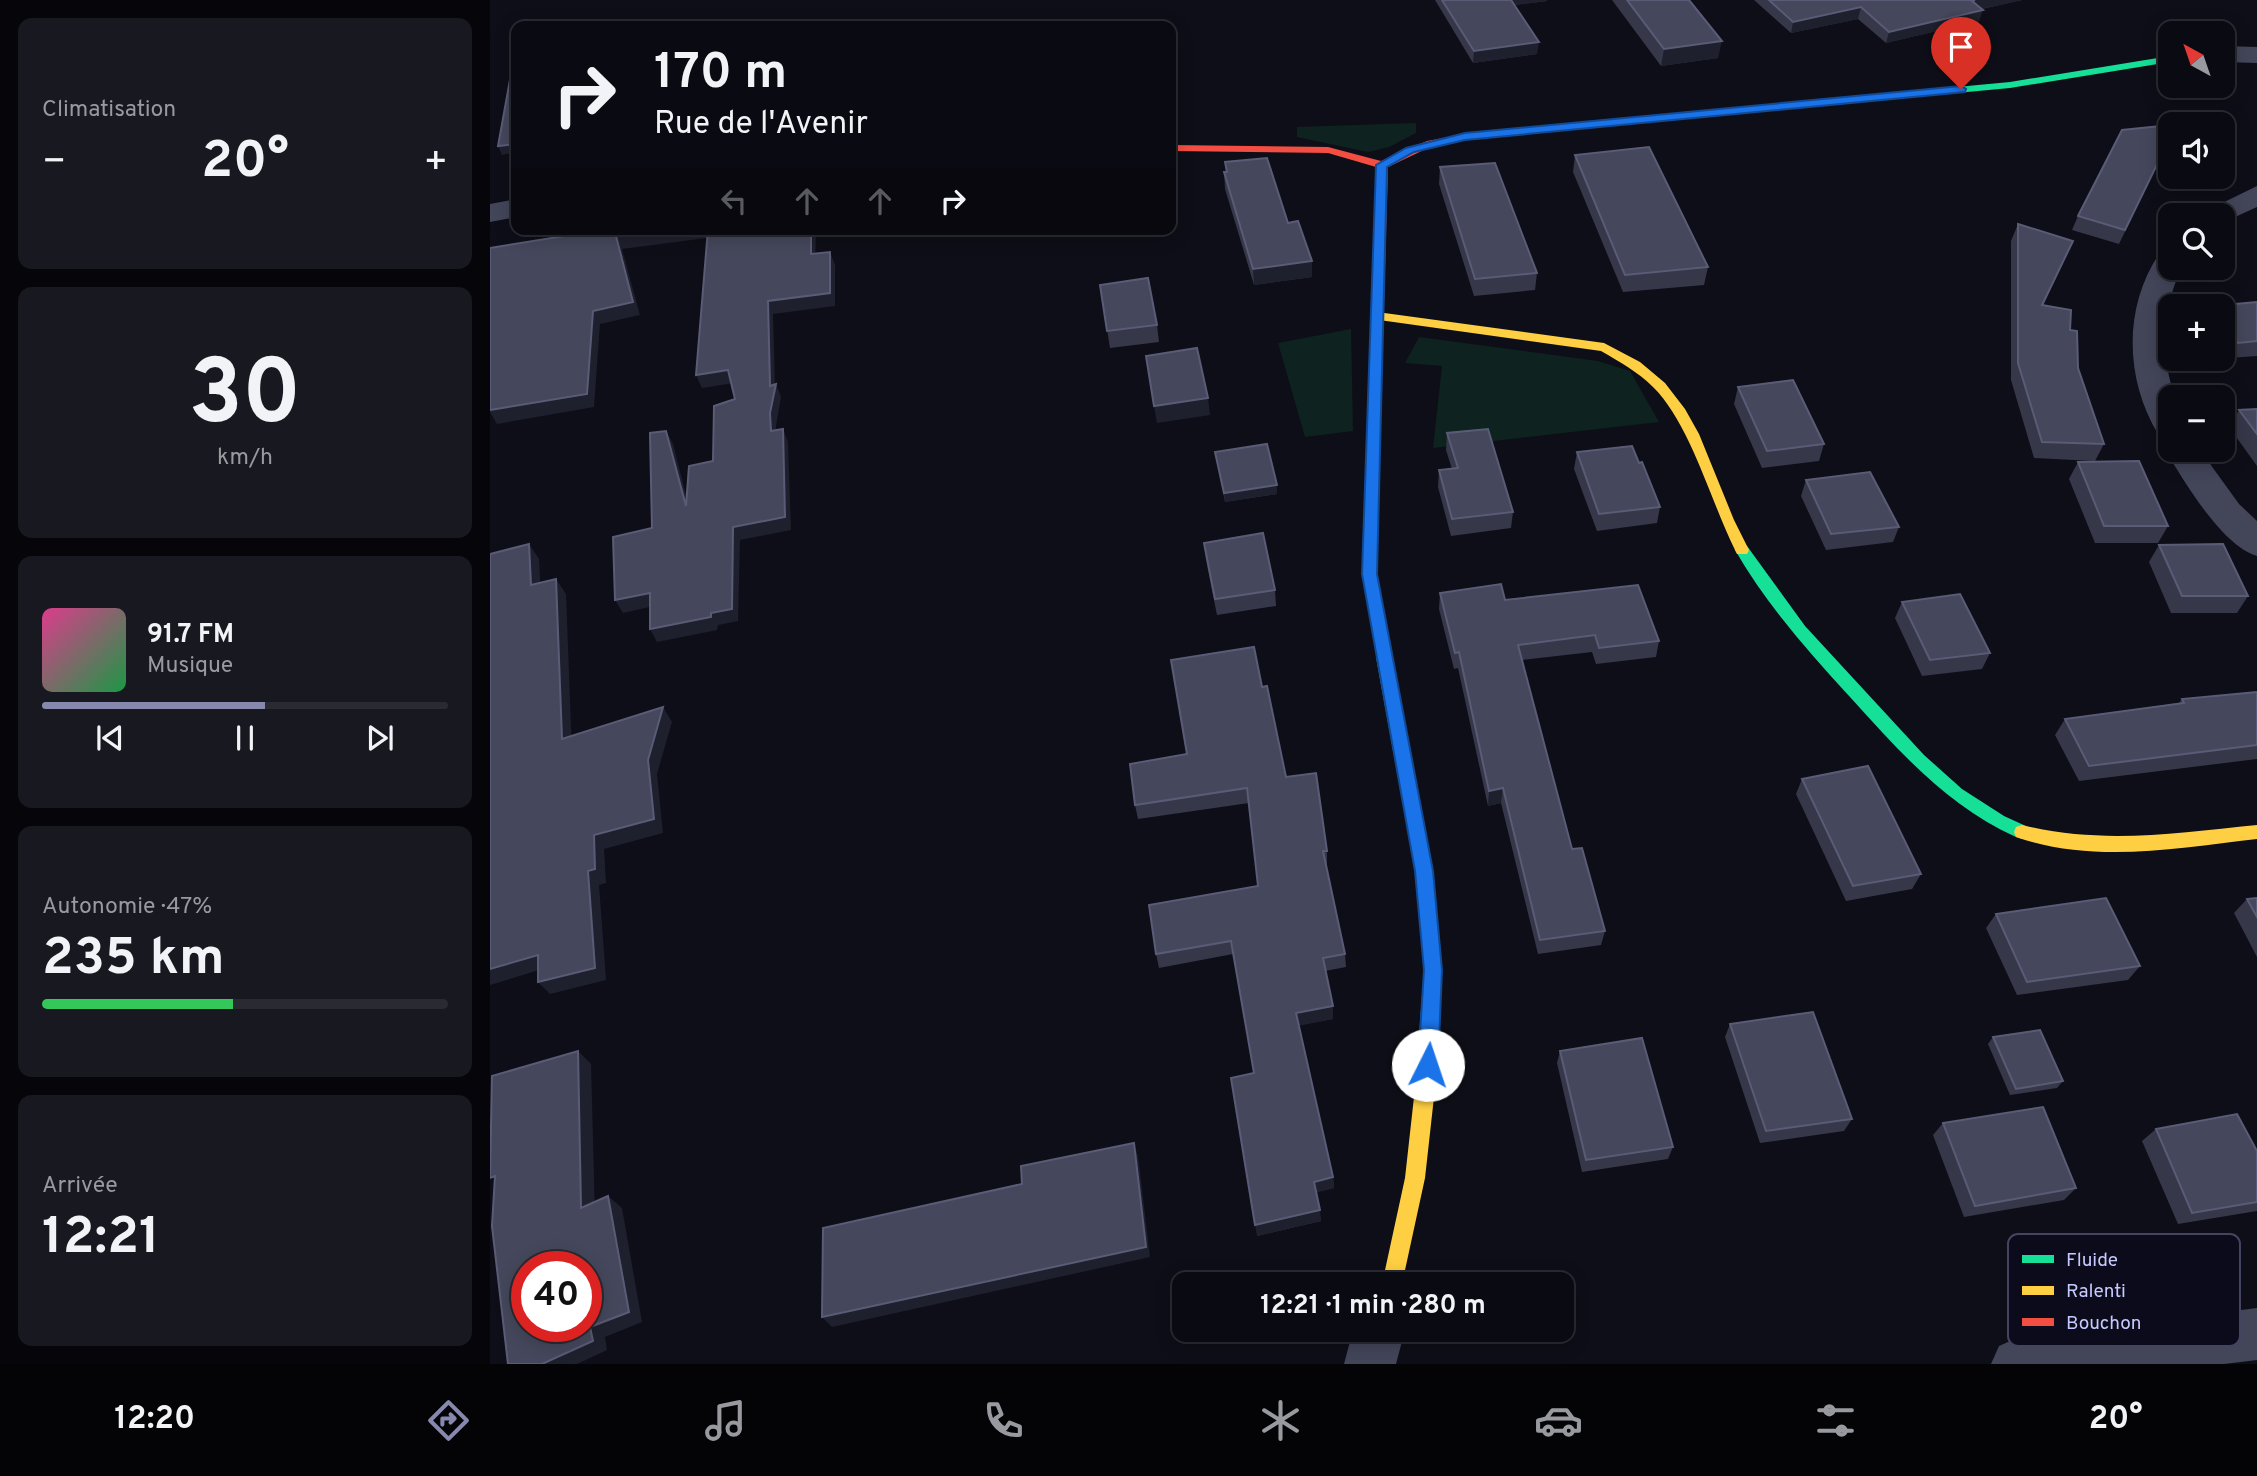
<!DOCTYPE html>
<html lang="fr">
<head>
<meta charset="utf-8">
<style>
  :root { --surface:#0a0a12; --page:#181820; --text:#f1f3f6; --muted:#999a9f; --line:#2a2b32; --accent:#8688ae }
  body { margin:0; font-family:Overpass,sans-serif; background:var(--page); color:var(--text); height:100vh; display:flex; flex-direction:column; font-size:26px; white-space:nowrap }
  * { box-sizing:border-box; margin:0 }
  p { font-size:23px; color:var(--muted) }
  .icon { flex:none; width:38px; height:38px; fill:none; stroke:currentColor; stroke-width:2; stroke-linecap:round; stroke-linejoin:round }
  .map { position:relative; flex:1; overflow:hidden }
  .side { display:flex; flex-direction:column; gap:18px; padding:18px; background:#06060a; width:490px }
  .side>* { flex:none }
  .top-card { position:absolute; left:21px; top:21px; width:665px; height:214px; border-radius:14px; box-shadow:0 4px 18px #0003,0 0 0 2px var(--line); background:#0a0a12; color:var(--text); overflow:hidden }
  .needle { width:46px; rotate:320deg }
  .tools { position:absolute; left:1668px; top:21px; display:grid; gap:14px }
  .tools a { display:grid; place-items:center; width:77px; height:77px; border-radius:14px; background:var(--surface); box-shadow:0 4px 18px #0003,0 0 0 2px var(--line); font-size:35px }
  .speed { position:absolute; left:21px; top:1251px; display:flex; gap:14px; font-size:35px; font-weight:700; text-align:center }
  .speed>* { display:grid; place-content:center; width:91px; height:91px; border-radius:50%; background:var(--surface); box-shadow:0 4px 18px #0003,0 0 0 2px var(--line); line-height:1 }
  .speed .limit { border:10px solid #d22; background:#fff; color:#111 }
  .pin { position:absolute; display:grid; place-items:center; width:60px; height:60px; color:#fff; margin:-72px -30px; border-radius:50% 50% 50% 0; rotate:-45deg; box-shadow:0 0 7px #0007 }
  .pin .icon { rotate:45deg }
  .me { position:absolute; width:77px; margin:-38px; rotate:4deg; stroke-linejoin:round; filter:drop-shadow(0 0 5px #0008) }
  .turn { display:flex; align-items:center; gap:24px; height:147px; padding:0 28px; font-size:32px }
  .turn .icon { width:91px; height:91px; stroke-width:2.5 }
  .turn b { display:block; font-size:49px; line-height:60px }
  .lanes { display:flex; align-items:center; height:66px; padding:0 28px; background:#0003; justify-content:center; gap:35px; direction:ltr }
  .lanes .off { opacity:.35 }
  .big { font-size:52px; font-weight:700; line-height:1.1 }
  .side .card { flex:1; display:flex; flex-direction:column; justify-content:center; gap:10px; min-width:0; padding:0 24px; border-radius:14px; background:var(--page) }
  .side .dial { align-items:center; gap:0 }
  .dial b { font-size:91px; line-height:1 }
  .song { display:flex; align-items:center; gap:21px }
  .cover { width:84px; height:84px; border-radius:10px; background:linear-gradient(135deg,hsl(330 70% 55%),hsl(140 70% 35%)) }
  .played { height:7px; border-radius:4px; background:linear-gradient(90deg,var(--accent) 55%,var(--line) 55%) }
  .keys { display:flex; justify-content:space-around; direction:ltr }
  .heat { display:flex; justify-content:space-between; align-items:center; font-size:38px; direction:ltr }
  .charge { height:10px; border-radius:5px; background:linear-gradient(90deg,#34c759 47%,var(--line) 0) }
  .trip { position:absolute; left:682px; top:1272px; width:402px; height:70px; border-radius:14px; background:var(--surface); box-shadow:0 4px 18px #0003,0 0 0 2px var(--line); font-weight:700; line-height:70px; text-align:center }
  .tabs { display:flex; height:112px; justify-content:space-around; align-items:center; background:#040407; color:var(--muted) }
  .tabs .icon { width:49px; height:49px }
  .tabs .active { color:var(--accent) }
  .tabs b { font-size:32px; color:var(--text) }
  main { display:flex; flex:1; min-height:0 }
  .map>svg:first-child { display:block }
  .green { fill:#0e221f }
  .lines { fill:none; stroke-linecap:round; stroke-linejoin:round }
  .street { fill:#434559; fill-rule:evenodd }
  .fast { fill:#16e098; fill-rule:evenodd }
  .slow { fill:#ffcf43; fill-rule:evenodd }
  .jam { fill:#f24e42; fill-rule:evenodd }
  .wall { fill:#363749 }
  .shaded-wall { fill:#1f202d }
  .building { fill:#45475c; stroke:#5a5b76; stroke-width:2; fill-rule:evenodd }
  .route { fill:#1a73e8; stroke:#114b97; stroke-width:2 }
  .key { fill:#0b0b1b; stroke:#43445f; stroke-width:2 }
  .key-label { font-size:19px; fill:#c6c9fe }
</style>
</head>
<body>
<main>
<section class="side">
<div class="card"><p>Climatisation</p>
<div class="heat"><a>−</a><b class="big">20°</b><a>+</a></div>
</div>
<div class="card dial"><b>30</b><p>km/h</p></div>
<div class="card">
<div class="song"><i class="cover"></i><div><b>91.7 FM</b><p>Musique</p></div></div>
<div class="played"></div>
<div class="keys"><svg class="icon" aria-label="previous" viewBox="0 0 24 24"><path d="M18 5L8 12l10 7zM5 5v14"/></svg><svg class="icon" aria-label="pause" viewBox="0 0 24 24"><path d="M8 5v14M16 5v14"/></svg><svg class="icon" aria-label="next" viewBox="0 0 24 24"><path d="M6 5l10 7-10 7zM19 5v14"/></svg></div>
</div>
<div class="card"><p>Autonomie · 47%</p><b class="big">235 km</b><div class="charge"></div></div>
<div class="card"><p>Arrivée</p><b class="big">12:21</b></div>
</section>
<div class="map">
<svg width="1767" height="1364" viewBox="0 0 1767 1364">
  <rect width="100%" height="100%" fill="#0e0e18"/>
  <g class="green">
    <polygon points="926,123 926,133 899,147 878,152 807,137 807,127"/>
    <polygon points="861,329 863,431 815,437 788,343"/>
    <polygon points="929,337 1108,361 1140,371 1169,422 943,448 952,366 915,363"/>
  </g>
  <g class="lines">
    <g class="street">
      <polygon points="1732,46 1767,47 1767,63 1732,62"/>
      <polygon points="1767,186 1767,207 1732,223 1732,215 1715,215 1720,209"/>
      <polygon points="26,199 26,217 0,222 0,204"/>
      <path d="M1680,252V268H1692C1671,310 1670,353 1685,397H1680V437L1668,434C1635,379 1633,308 1669,254Z"/>
      <path d="M1680,442V450H1710L1749,504L1767,521V556C1732,546 1694,481 1675,450Z"/>
      <polygon points="1767,1308 1767,1360 1734,1364 1501,1364 1509,1346 1527,1338"/>
      <polygon points="863,1330 915,1330 906,1364 854,1364"/>
    </g>
    <g class="fast">
      <polygon points="1680,56 1680,62 1520,88 1413,98 1408,95 1413,92 1520,82"/>
      <path d="M1252,545L1257,546L1315,626L1434,755L1472,789L1514,816L1538,827L1540,832L1538,837L1532,839L1526,837C1457,806 1410,752 1360,697C1318,651 1276,604 1245,550Z"/>
      <polygon points="894,651 899,653 902,657 943,871 952,970 945,1088 942,1094 935,1097 928,1094 925,1088 934,970 925,871 886,657 889,653"/>
    </g>
    <g class="slow">
      <polygon points="1413,92 1417,93 1417,97 1078,130 1072,127 1078,124"/>
      <path d="M887,312L1114,343L1150,362L1175,383L1195,409L1209,434L1244,520L1259,550L1257,554H1247L1245,550C1221,502 1200,423 1163,387C1148,372 1130,362 1111,351L882,319L881,316Z"/>
      <path d="M1532,825C1611,845 1687,833 1767,825V839C1688,848 1604,864 1526,837L1524,832L1526,827Z"/>
      <polygon points="935,1079 942,1082 945,1088 935,1178 912,1284 892,1284 915,1178 925,1088 928,1082"/>
    </g>
    <polygon class="jam" points="1078,124 1084,127 1082,129 975,140 940,147 898,167 886,574 902,657 899,661 889,661 872,574 886,167 838,153 681,151 681,145 838,147 891,161 937,141 975,134"/>
  </g>
  <g class="wall">
    <polygon points="945,0 1057,0 1057,1 1024,5 1047,54 983,63"/>
    <polygon points="1122,0 1199,0 1228,58 1171,66"/>
    <polygon points="1264,0 1532,0 1492,9 1489,21 1396,43 1368,19 1301,33"/>
    <polygon points="1680,138 1629,244 1582,230 1588,216"/>
    <polygon points="1085,155 1218,267 1214,285 1133,292 1083,172"/>
    <polygon points="735,162 822,277 764,285 735,189 734,172 736,172"/>
    <polygon points="950,167 1047,273 1045,290 984,296 949,184"/>
    <polygon points="1528,224 1583,241 1553,306 1580,330 1588,368 1614,444 1605,461 1544,458 1521,380 1521,241"/>
    <polygon points="610,285 667,325 669,342 620,348"/>
    <polygon points="1767,302 1767,356 1739,358 1732,349 1732,306"/>
    <polygon points="1248,387 1334,444 1329,461 1272,468 1244,404"/>
    <polygon points="1767,409 1767,466 1739,427 1749,410"/>
    <polygon points="957,433 1023,512 1021,528 961,536 948,487 949,470 962,469 956,450"/>
    <polygon points="725,452 787,485 787,494 735,502"/>
    <polygon points="1087,452 1149,463 1170,507 1167,523 1107,531 1084,469"/>
    <polygon points="1588,462 1678,526 1668,543 1605,543 1579,479"/>
    <polygon points="1316,480 1409,527 1403,542 1336,550 1311,496"/>
    <polygon points="714,543 785,590 786,606 727,615 716,560"/>
    <polygon points="1669,545 1758,596 1747,613 1681,613 1659,562"/>
    <polygon points="950,593 1015,600 1169,641 1166,657 1106,664 1102,652 1032,660 1082,849 1115,931 1111,945 1048,954 1011,803 998,806 968,668 964,669 949,609"/>
    <polygon points="1412,602 1500,653 1492,669 1432,676 1405,618"/>
    <polygon points="772,687 796,777 837,851 837,865 836,865 855,954 856,967 835,971 843,1006 843,1019 809,1025 843,1177 844,1188 826,1192 831,1221 767,1236 764,1073 743,954 669,968 666,954 768,886 759,803 648,819 645,805 697,754"/>
    <polygon points="1767,692 1767,759 1589,781 1565,735 1575,719 1689,703 1692,699"/>
    <polygon points="1312,779 1431,874 1422,889 1356,901 1306,794"/>
    <polygon points="1767,898 1767,957 1744,913 1757,899"/>
    <polygon points="1506,914 1650,966 1638,980 1527,995 1496,928"/>
    <polygon points="1240,1024 1362,1119 1354,1131 1270,1143 1235,1037"/>
    <polygon points="1503,1037 1573,1081 1567,1088 1520,1095 1498,1044"/>
    <polygon points="1070,1051 1183,1147 1178,1159 1092,1172 1067,1063"/>
    <polygon points="1453,1123 1586,1188 1574,1200 1474,1217 1443,1135"/>
    <polygon points="1666,1129 1767,1151 1767,1211 1688,1224 1652,1141"/>
  </g>
  <g class="shaded-wall">
    <polygon points="1017,0 1057,0 1057,1 1017,6"/>
    <polygon points="1485,0 1532,0 1478,12 1482,1"/>
    <polygon points="1371,7 1368,19 1301,33 1303,22"/>
    <polygon points="1493,10 1489,21 1396,43 1399,32"/>
    <polygon points="1232,41 1228,58 1171,66 1174,49"/>
    <polygon points="1049,42 1047,54 983,63 984,51"/>
    <polygon points="26,144 26,153 12,155 8,146"/>
    <polygon points="174,229 220,229 224,237 132,249 150,315 110,324 104,407 7,424 0,412 0,410 103,311 126,236"/>
    <polygon points="321,229 326,229 325,268 321,254"/>
    <polygon points="340,252 345,265 345,306 283,314 285,389 286,384 291,397 286,426 286,444 281,431 278,301"/>
    <polygon points="822,261 822,277 764,285 763,269"/>
    <polygon points="238,370 244,383 212,388 206,375"/>
    <polygon points="718,398 720,415 667,423 664,406"/>
    <polygon points="293,429 298,442 301,530 250,540 248,621 228,625 227,630 167,642 160,629 221,613 243,527"/>
    <polygon points="176,431 183,444 202,519 196,506"/>
    <polygon points="787,485 787,494 735,502 734,493"/>
    <polygon points="39,544 49,559 51,600 41,585"/>
    <polygon points="66,579 76,594 82,754 72,739"/>
    <polygon points="160,593 168,605 133,613 125,600"/>
    <polygon points="173,707 182,722 167,774 173,833 114,849 116,883 109,885 116,980 60,994 48,982 98,871 104,835 158,760"/>
    <polygon points="1013,788 1011,803 998,806 999,791"/>
    <polygon points="48,955 59,967 0,985 0,969"/>
    <polygon points="843,1006 843,1019 808,1026 806,1013"/>
    <polygon points="88,1051 101,1064 105,1219 91,1208"/>
    <polygon points="644,1143 648,1156 660,1257 342,1327 332,1317"/>
    <polygon points="843,1177 844,1188 825,1193 824,1182"/>
    <polygon points="118,1196 132,1208 152,1322 115,1337 117,1350 87,1364 52,1364 100,1327"/>
    <polygon points="830,1210 831,1221 767,1236 765,1225"/>
  </g>
  <g class="building">
    <polygon points="952,0 1021,0 1049,42 984,51"/>
    <polygon points="1137,0 1199,0 1232,41 1174,49"/>
    <polygon points="1279,0 1485,0 1482,1 1493,10 1399,32 1371,7 1303,22"/>
    <polygon points="26,62 26,144 8,146 23,63"/>
    <polygon points="1680,125 1680,138 1635,230 1588,216 1632,130"/>
    <polygon points="1159,147 1218,267 1135,275 1085,155"/>
    <polygon points="777,158 798,223 808,221 822,261 763,269 734,172 737,172 735,162"/>
    <polygon points="1005,163 1047,273 985,279 950,167"/>
    <polygon points="1528,224 1583,241 1552,305 1581,310 1580,330 1587,331 1588,368 1614,444 1552,442 1528,363"/>
    <polygon points="118,229 174,229 126,236 143,302 103,311 97,394 0,410 0,248"/>
    <polygon points="218,229 321,229 321,254 340,252 340,293 278,301 280,386 286,384 280,413 281,431 293,429 295,517 243,527 242,609 221,613 221,617 160,629 160,593 125,600 123,537 162,528 160,433 176,431 196,506 199,466 223,461 224,406 245,399 238,370 206,375"/>
    <polygon points="658,278 667,325 617,331 610,285"/>
    <polygon points="1767,302 1767,341 1748,343 1732,321 1732,306 1723,306"/>
    <polygon points="707,348 718,398 664,406 656,356"/>
    <polygon points="1303,380 1334,444 1277,451 1248,387"/>
    <polygon points="1767,409 1767,434 1749,410"/>
    <polygon points="998,429 1023,512 962,519 949,470 968,468 957,433"/>
    <polygon points="777,444 787,485 734,493 725,452"/>
    <polygon points="1142,446 1149,463 1152,462 1170,507 1109,514 1087,452"/>
    <polygon points="1649,461 1678,526 1614,526 1588,462"/>
    <polygon points="1380,472 1409,527 1341,534 1316,480"/>
    <polygon points="773,533 785,590 725,599 714,543"/>
    <polygon points="39,544 41,585 66,579 72,739 173,707 158,760 164,819 104,835 105,869 98,871 105,968 48,982 48,955 0,969 0,554"/>
    <polygon points="1733,544 1758,596 1692,596 1669,545"/>
    <polygon points="1011,584 1015,600 1148,585 1169,641 1109,648 1105,635 1028,645 1082,849 1092,848 1115,931 1050,940 1013,788 999,791 969,652 965,653 950,593"/>
    <polygon points="1470,594 1500,653 1440,660 1412,602"/>
    <polygon points="764,647 772,687 777,686 796,777 826,773 837,851 833,851 855,954 833,958 843,1006 806,1013 843,1177 824,1182 830,1210 765,1225 741,1078 764,1073 741,941 666,954 659,905 768,886 757,788 645,805 640,764 697,754 681,660"/>
    <polygon points="1767,692 1767,745 1599,766 1575,719 1694,703 1692,699"/>
    <polygon points="1378,766 1431,874 1363,886 1312,779"/>
    <polygon points="1616,898 1650,966 1537,982 1506,914"/>
    <polygon points="1767,898 1767,917 1757,899"/>
    <polygon points="1323,1012 1362,1119 1276,1131 1240,1024"/>
    <polygon points="1550,1030 1573,1081 1526,1089 1503,1037"/>
    <polygon points="1152,1038 1183,1147 1096,1160 1070,1051"/>
    <path d="M88,1051L91,1208L118,1196L139,1312L100,1327L103,1341L52,1364H18L2,1226L5,1176L0,1178L2,1076ZM37,1267H96V1326H37Z"/>
    <polygon points="1553,1107 1586,1188 1485,1206 1453,1123"/>
    <polygon points="1747,1114 1767,1151 1767,1202 1702,1213 1666,1129"/>
    <polygon points="644,1143 656,1247 332,1317 333,1228 532,1184 531,1166"/>
  </g>
  <polygon class="route" points="1471,86 1476,89 1475,92 975,140 924,152 897,167 887,574 943,871 952,970 948,1065 945,1071 938,1074 931,1071 928,1065 934,970 925,871 872,574 886,165 916,148 975,133"/>
  <rect x="1518" y="1234" width="232" height="112" rx="10" class="key"/>
  <rect x="1532" y="1255" width="32" height="8" fill="#16e098"/>
  <rect x="1532" y="1286" width="32" height="9" fill="#ffcf43"/>
  <rect x="1532" y="1318" width="32" height="8" fill="#f24e42"/>
  <g class="key-label">
    <text x="1576" y="1266">Fluide</text>
    <text x="1576" y="1297">Ralenti</text>
    <text x="1576" y="1329">Bouchon</text>
  </g>
</svg>
<div class="tools">
<a><svg class="needle" viewBox="-14 -14 28 28"><path d="M0-13l5 13h-10z" fill="#e53935"/><path d="M0 13l5-13h-10z" fill="#999a9f"/></svg></a>
<a><svg class="icon" aria-label="sound" viewBox="0 0 24 24"><path d="M4 9h4l5-4v14l-5-4H4zM17 9q2 3 0 6"/></svg></a>
<a><svg class="icon" aria-label="search" viewBox="0 0 24 24"><circle cx="10" cy="10" r="6"/><path d="M15 15l6 6"/></svg></a>
<a>+</a>
<a>−</a>
</div>
<div class="speed"><div class="limit">40</div></div>
<div class="pin" style="left:1471px;top:89px;background:#d93025"><svg class="icon" aria-label="arrive" viewBox="0 0 24 24"><path d="M6 21V4h12l-3 4 3 4H6"/></svg></div>
<svg class="me" style="left:938px;top:1065px" viewBox="-20 -20 40 40"><circle r="19" fill="#fff"/><path d="M0-13L10 11 0 6-10 11z" fill="#1a73e8"/></svg>
<div class="trip">12:21 · 1 min · 280 m</div>
<div class="top-card">
<div class="turn"><svg class="icon" aria-label="right" viewBox="0 0 24 24"><path d="M7 20v-9h11M14 6l5 5-5 5"/></svg><div><b>170 m</b>Rue de l'Avenir</div></div>
<div class="lanes"><svg class="icon off" aria-label="left" viewBox="0 0 24 24"><path d="M17 20v-9H6M10 6l-5 5 5 5"/></svg><svg class="icon off" aria-label="ahead" viewBox="0 0 24 24"><path d="M12 20V5M6 11l6-6 6 6"/></svg><svg class="icon off" aria-label="ahead" viewBox="0 0 24 24"><path d="M12 20V5M6 11l6-6 6 6"/></svg><svg class="icon" aria-label="right" viewBox="0 0 24 24"><path d="M7 20v-9h11M14 6l5 5-5 5"/></svg></div>
</div>
</div>
</main>
<nav class="tabs">
<b>12:20</b>
<svg class="icon active" aria-label="directions" viewBox="0 0 24 24"><path d="M12 3l9 9-9 9-9-9zM9 14v-3h6M13 9l2 2-2 2"/></svg>
<svg class="icon" aria-label="music" viewBox="0 0 24 24"><path d="M9 18V5l10-2v13"/><circle cx="6" cy="18" r="3"/><circle cx="16" cy="16" r="3"/></svg>
<svg class="icon" aria-label="phone" viewBox="0 0 24 24"><path d="M5 4h4l2 5-3 2q2 4 5 5l2-3 5 2v4C11 20 4 13 5 4z"/></svg>
<svg class="icon" aria-label="climate" viewBox="0 0 24 24"><path d="M12 3v18M4 7l16 10M4 17L20 7"/></svg>
<svg class="icon" aria-label="car" viewBox="0 0 24 24"><path d="M5 17H2v-5l4-1 3-4h7l3 4 3 1v5h-3M9 17h6M6 11h13"/><circle cx="7" cy="17" r="2"/><circle cx="17" cy="17" r="2"/></svg>
<svg class="icon" aria-label="filters" viewBox="0 0 24 24"><path d="M4 7h16M4 17h16"/><circle cx="9" cy="7" r="2"/><circle cx="15" cy="17" r="2"/></svg>
<b>20°</b>
</nav>
</body>
</html>
